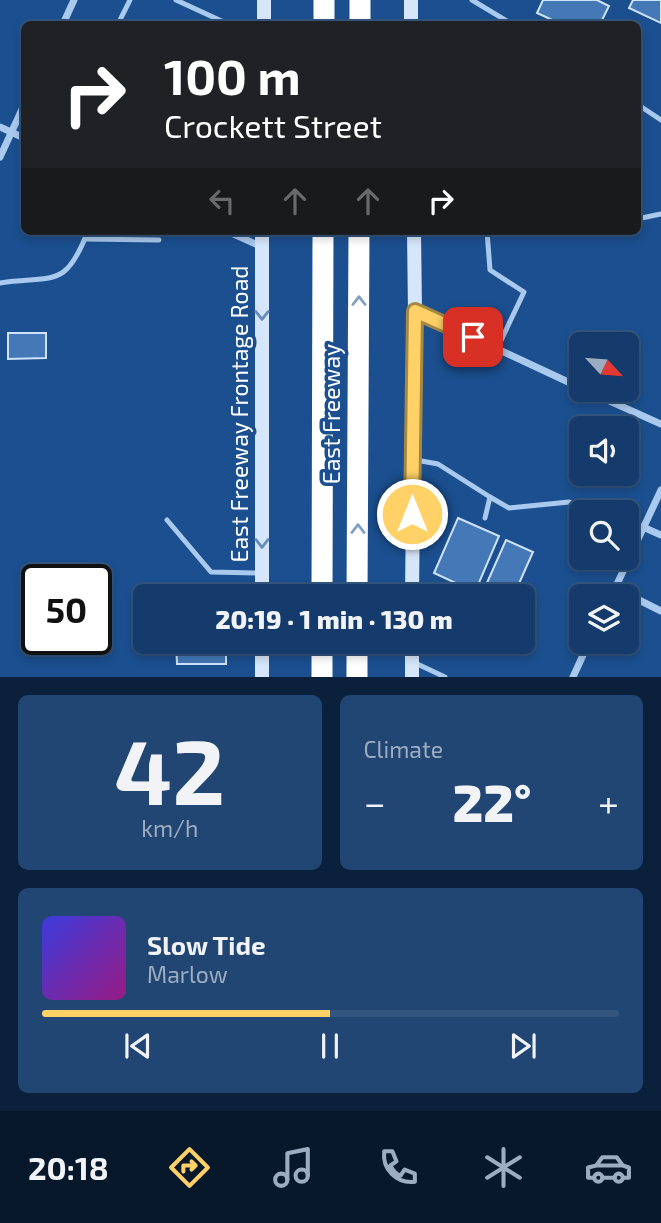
<!DOCTYPE html>
<html lang="en">
<head>
<meta charset="utf-8">
<style>
  :root { --surface:#143b6b; --page:#214673; --text:#f1f3f6; --muted:#9dadc1; --line:#33557e; --accent:#ffd166 }
  body { margin:0; font-family:"Exo 2",sans-serif; background:var(--page); color:var(--text); height:100vh; display:flex; flex-direction:column; font-size:26px; white-space:nowrap }
  * { box-sizing:border-box; margin:0 }
  p { font-size:23px; color:var(--muted) }
  .icon { flex:none; width:38px; height:38px; fill:none; stroke:currentColor; stroke-width:2; stroke-linecap:round; stroke-linejoin:round }
  .map { position:relative; height:677px; overflow:hidden }
  .details { display:flex; flex-direction:column; gap:18px; padding:18px; background:#0b203b; flex:1 }
  .details>* { flex:none }
  .guide { position:absolute; left:21px; top:21px; width:620px; height:214px; border-radius:10px; box-shadow:0 4px 10px #0003,0 0 0 2px var(--line); background:#202124; color:#fff; overflow:hidden }
  .needle { width:46px; rotate:116deg }
  .buttons { position:absolute; left:569px; top:332px; display:grid; gap:14px }
  .buttons a { display:grid; place-items:center; width:70px; height:70px; border-radius:10px; background:var(--surface); box-shadow:0 4px 10px #0003,0 0 0 2px var(--line); font-size:35px }
  .speed { position:absolute; left:21px; top:564px; display:flex; gap:14px; font-size:35px; font-weight:700; text-align:center }
  .speed>* { display:grid; place-content:center; width:91px; height:91px; border-radius:50%; background:var(--surface); box-shadow:0 4px 10px #0003,0 0 0 2px var(--line); line-height:1 }
  .speed .limit { border:4px solid #111; border-radius:10px; background:#fff; color:#111 }
  .pin { position:absolute; display:grid; place-items:center; width:60px; height:60px; color:#fff; margin:-30px; border-radius:14px; box-shadow:0 4px 10px #0006 }
  .me { position:absolute; width:77px; margin:-38px; rotate:0deg; stroke-linejoin:round; filter:drop-shadow(0 0 5px #0008) }
  .turn { display:flex; align-items:center; gap:24px; height:147px; padding:0 28px; font-size:32px }
  .turn .icon { width:91px; height:91px; stroke-width:2.5 }
  .turn b { display:block; font-size:49px; line-height:60px }
  .lanes { display:flex; align-items:center; height:66px; padding:0 28px; background:#0003; justify-content:center; gap:35px; direction:ltr }
  .lanes .off { opacity:.35 }
  .big { font-size:52px; font-weight:800; line-height:1.1 }
  .details .tile { flex:1; display:flex; flex-direction:column; justify-content:center; gap:10px; min-width:0; padding:0 24px; border-radius:10px; background:var(--page) }
  .details .dial { align-items:center; gap:0 }
  .dial b { font-size:91px; line-height:1 }
  .song { display:flex; align-items:center; gap:21px }
  .cover { width:84px; height:84px; border-radius:10px; background:linear-gradient(135deg,hsl(240 70% 55%),hsl(310 70% 35%)) }
  .played { height:7px; border-radius:4px; background:linear-gradient(90deg,var(--accent) 50%,var(--line) 50%) }
  .keys { display:flex; justify-content:space-around; direction:ltr }
  .heat { display:flex; justify-content:space-between; align-items:center; font-size:38px; direction:ltr }
  .details .tiles { flex:1; display:grid; gap:18px; grid-template-columns:1fr 1fr }
  .tile:last-child { grid-column:span 2 }
  .trip { position:absolute; left:133px; top:584px; width:402px; height:70px; border-radius:10px; background:var(--surface); box-shadow:0 4px 10px #0003,0 0 0 2px var(--line); font-weight:800; line-height:70px; text-align:center }
  .tabs { display:flex; height:112px; justify-content:space-around; align-items:center; background:#08182b; color:var(--muted) }
  .tabs .icon { width:49px; height:49px }
  .tabs .on { color:var(--accent) }
  .tabs b { font-size:32px; color:var(--text) }
  .map>svg:first-child { display:block }
  .building { fill:#4478b7; stroke:#cfe3fa; stroke-width:2 }
  .lines { fill:none; stroke-linecap:round; stroke-linejoin:round }
  .lane { stroke:#a9c9ee; stroke-width:5 }
  .street { stroke:#a9c9ee; stroke-width:7 }
  .secondary { stroke:#d6e6fa; stroke-width:14 }
  .highway { stroke:#fff; stroke-width:21 }
  .oneway { stroke:#829ec1 }
  .oneway2 { stroke:#668bba }
  .route-casing { stroke:#a68842; stroke-width:18 }
  .route { stroke:#ffd166; stroke-width:12 }
  .labels { text-anchor:middle; stroke-width:7; stroke-linejoin:round; paint-order:stroke }
  .street-label { font-size:23px; fill:#fff; stroke:#1b4f8f }
</style>
</head>
<body>
<div class="map">
<svg width="661" height="677" viewBox="0 0 661 677">
  <rect width="100%" height="100%" fill="#1b4f8f"/>
  <g class="building">
    <polygon points="543,0 597,0 609,6 600,24 561,24 537,13"/>
    <polygon points="633,0 661,0 661,23 629,8"/>
    <polygon points="8,333 46,333 46,358 8,359"/>
    <polygon points="458,518 499,536 475,592 434,573"/>
    <polygon points="506,540 533,552 513,597 489,597 482,594"/>
    <polygon points="176,642 226,642 226,664 177,664"/>
  </g>
  <g class="lines">
    <g class="lane">
      <polyline points="176,0 228,24"/>
      <polyline points="472,0 512,24"/>
      <polyline points="118,24 130,0"/>
      <polyline points="637,104 661,120"/>
      <polyline points="637,219 661,214"/>
      <polyline points="487,231 490,270 524,292 497,349"/>
      <polyline points="85,239 159,240"/>
      <path d="M0,283C54,275 65,290 88,231"/>
      <polyline points="416,460 438,464 490,497 485,518"/>
      <polyline points="490,497 509,508 569,502 592,513"/>
      <polyline points="167,520 211,572 259,573"/>
      <polyline points="626,529 640,535"/>
      <polyline points="413,662 445,677"/>
    </g>
    <g class="street">
      <polyline points="63,24 74,0"/>
      <polyline points="0,127 24,138"/>
      <polyline points="0,157 24,105"/>
      <polyline points="227,231 262,247"/>
      <polyline points="416,311 581,388"/>
      <polyline points="585,390 661,424"/>
      <polyline points="643,527 661,535"/>
      <polyline points="615,588 661,611"/>
      <polyline points="611,597 661,490"/>
      <polyline points="573,677 589,642"/>
    </g>
    <g class="secondary">
      <polyline points="411,0 411,24"/>
      <polyline points="264,24 264,0"/>
      <polyline points="262,231 262,597"/>
      <polyline points="412,597 415,311 414,231"/>
      <polyline points="262,677 262,642"/>
      <polyline points="412,677 412,642"/>
    </g>
    <g class="highway">
      <polyline points="324,24 324,0"/>
      <polyline points="360,24 360,0"/>
      <polyline points="322,597 323,231"/>
      <polyline points="357,597 359,231"/>
      <polyline points="322,677 322,642"/>
      <polyline points="357,677 357,642"/>
    </g>
  </g>
  <defs><path id="oneway-chevron" d="M-2-3.5L2.5 0L-2 3.5" fill="none" stroke-width="1.6" stroke-linecap="round" stroke-linejoin="round" transform="scale(1.75)"/></defs>
  <g class="oneway">
    <use href="#oneway-chevron" transform="translate(359 301) rotate(-90)"/>
    <use href="#oneway-chevron" transform="translate(358 529) rotate(-90)"/>
  </g>
  <g class="oneway2">
    <use href="#oneway-chevron" transform="translate(262 315) rotate(90)"/>
    <use href="#oneway-chevron" transform="translate(262 543) rotate(90)"/>
  </g>
  <g class="lines">
    <defs>
      <polyline id="route" points="412,514 415,311 473,337"/>
    </defs>
    <use href="#route" class="route-casing"/>
    <use href="#route" class="route"/>
  </g>
  <g class="labels">
    <g class="street-label">
      <text transform="translate(240 414) rotate(-90)" y="8">East Freeway Frontage Road</text>
      <text transform="translate(332 414) rotate(-90)" y="8">East Freeway</text>
    </g>
  </g>
</svg>
<div class="buttons">
<a><svg class="needle" viewBox="-14 -14 28 28"><path d="M0-13l5 13h-10z" fill="#e53935"/><path d="M0 13l5-13h-10z" fill="#9dadc1"/></svg></a>
<a><svg class="icon" aria-label="sound" viewBox="0 0 24 24"><path d="M4 9h4l5-4v14l-5-4H4zM17 9q2 3 0 6"/></svg></a>
<a><svg class="icon" aria-label="search" viewBox="0 0 24 24"><circle cx="10" cy="10" r="6"/><path d="M15 15l6 6"/></svg></a>
<a><svg class="icon" aria-label="layers" viewBox="0 0 24 24"><path d="M12 4l9 5-9 5-9-5zM3 14l9 5 9-5"/></svg></a>
</div>
<div class="speed"><div class="limit">50</div></div>
<div class="pin" style="left:473px;top:337px;background:#d93025"><svg class="icon" aria-label="arrive" viewBox="0 0 24 24"><path d="M6 21V4h12l-3 4 3 4H6"/></svg></div>
<svg class="me" style="left:412px;top:514px" viewBox="-20 -20 40 40"><circle r="17" fill="#ffd166" stroke="#fff" stroke-width="3"/><path d="M0-11L8 9 0 5-8 9z" fill="#fff"/></svg>
<div class="trip">20:19 · 1 min · 130 m</div>
<div class="guide">
<div class="turn"><svg class="icon" aria-label="right" viewBox="0 0 24 24"><path d="M7 20v-9h11M14 6l5 5-5 5"/></svg><div><b>100 m</b>Crockett Street</div></div>
<div class="lanes"><svg class="icon off" aria-label="left" viewBox="0 0 24 24"><path d="M17 20v-9H6M10 6l-5 5 5 5"/></svg><svg class="icon off" aria-label="ahead" viewBox="0 0 24 24"><path d="M12 20V5M6 11l6-6 6 6"/></svg><svg class="icon off" aria-label="ahead" viewBox="0 0 24 24"><path d="M12 20V5M6 11l6-6 6 6"/></svg><svg class="icon" aria-label="right" viewBox="0 0 24 24"><path d="M7 20v-9h11M14 6l5 5-5 5"/></svg></div>
</div>
</div>
<section class="details">
<div class="tiles">
<div class="tile dial"><b>42</b><p>km/h</p></div>
<div class="tile"><p>Climate</p>
<div class="heat"><a>−</a><b class="big">22°</b><a>+</a></div>
</div>
<div class="tile">
<div class="song"><i class="cover"></i><div><b>Slow Tide</b><p>Marlow</p></div></div>
<div class="played"></div>
<div class="keys"><svg class="icon" aria-label="previous" viewBox="0 0 24 24"><path d="M18 5L8 12l10 7zM5 5v14"/></svg><svg class="icon" aria-label="pause" viewBox="0 0 24 24"><path d="M8 5v14M16 5v14"/></svg><svg class="icon" aria-label="next" viewBox="0 0 24 24"><path d="M6 5l10 7-10 7zM19 5v14"/></svg></div>
</div>
</div>
</section>
<nav class="tabs">
<b>20:18</b>
<svg class="icon on" aria-label="directions" viewBox="0 0 24 24"><path d="M12 3l9 9-9 9-9-9zM9 14v-3h6M13 9l2 2-2 2"/></svg>
<svg class="icon" aria-label="music" viewBox="0 0 24 24"><path d="M9 18V5l10-2v13"/><circle cx="6" cy="18" r="3"/><circle cx="16" cy="16" r="3"/></svg>
<svg class="icon" aria-label="phone" viewBox="0 0 24 24"><path d="M5 4h4l2 5-3 2q2 4 5 5l2-3 5 2v4C11 20 4 13 5 4z"/></svg>
<svg class="icon" aria-label="climate" viewBox="0 0 24 24"><path d="M12 3v18M4 7l16 10M4 17L20 7"/></svg>
<svg class="icon" aria-label="car" viewBox="0 0 24 24"><path d="M5 17H2v-5l4-1 3-4h7l3 4 3 1v5h-3M9 17h6M6 11h13"/><circle cx="7" cy="17" r="2"/><circle cx="17" cy="17" r="2"/></svg>
</nav>
</body>
</html>
